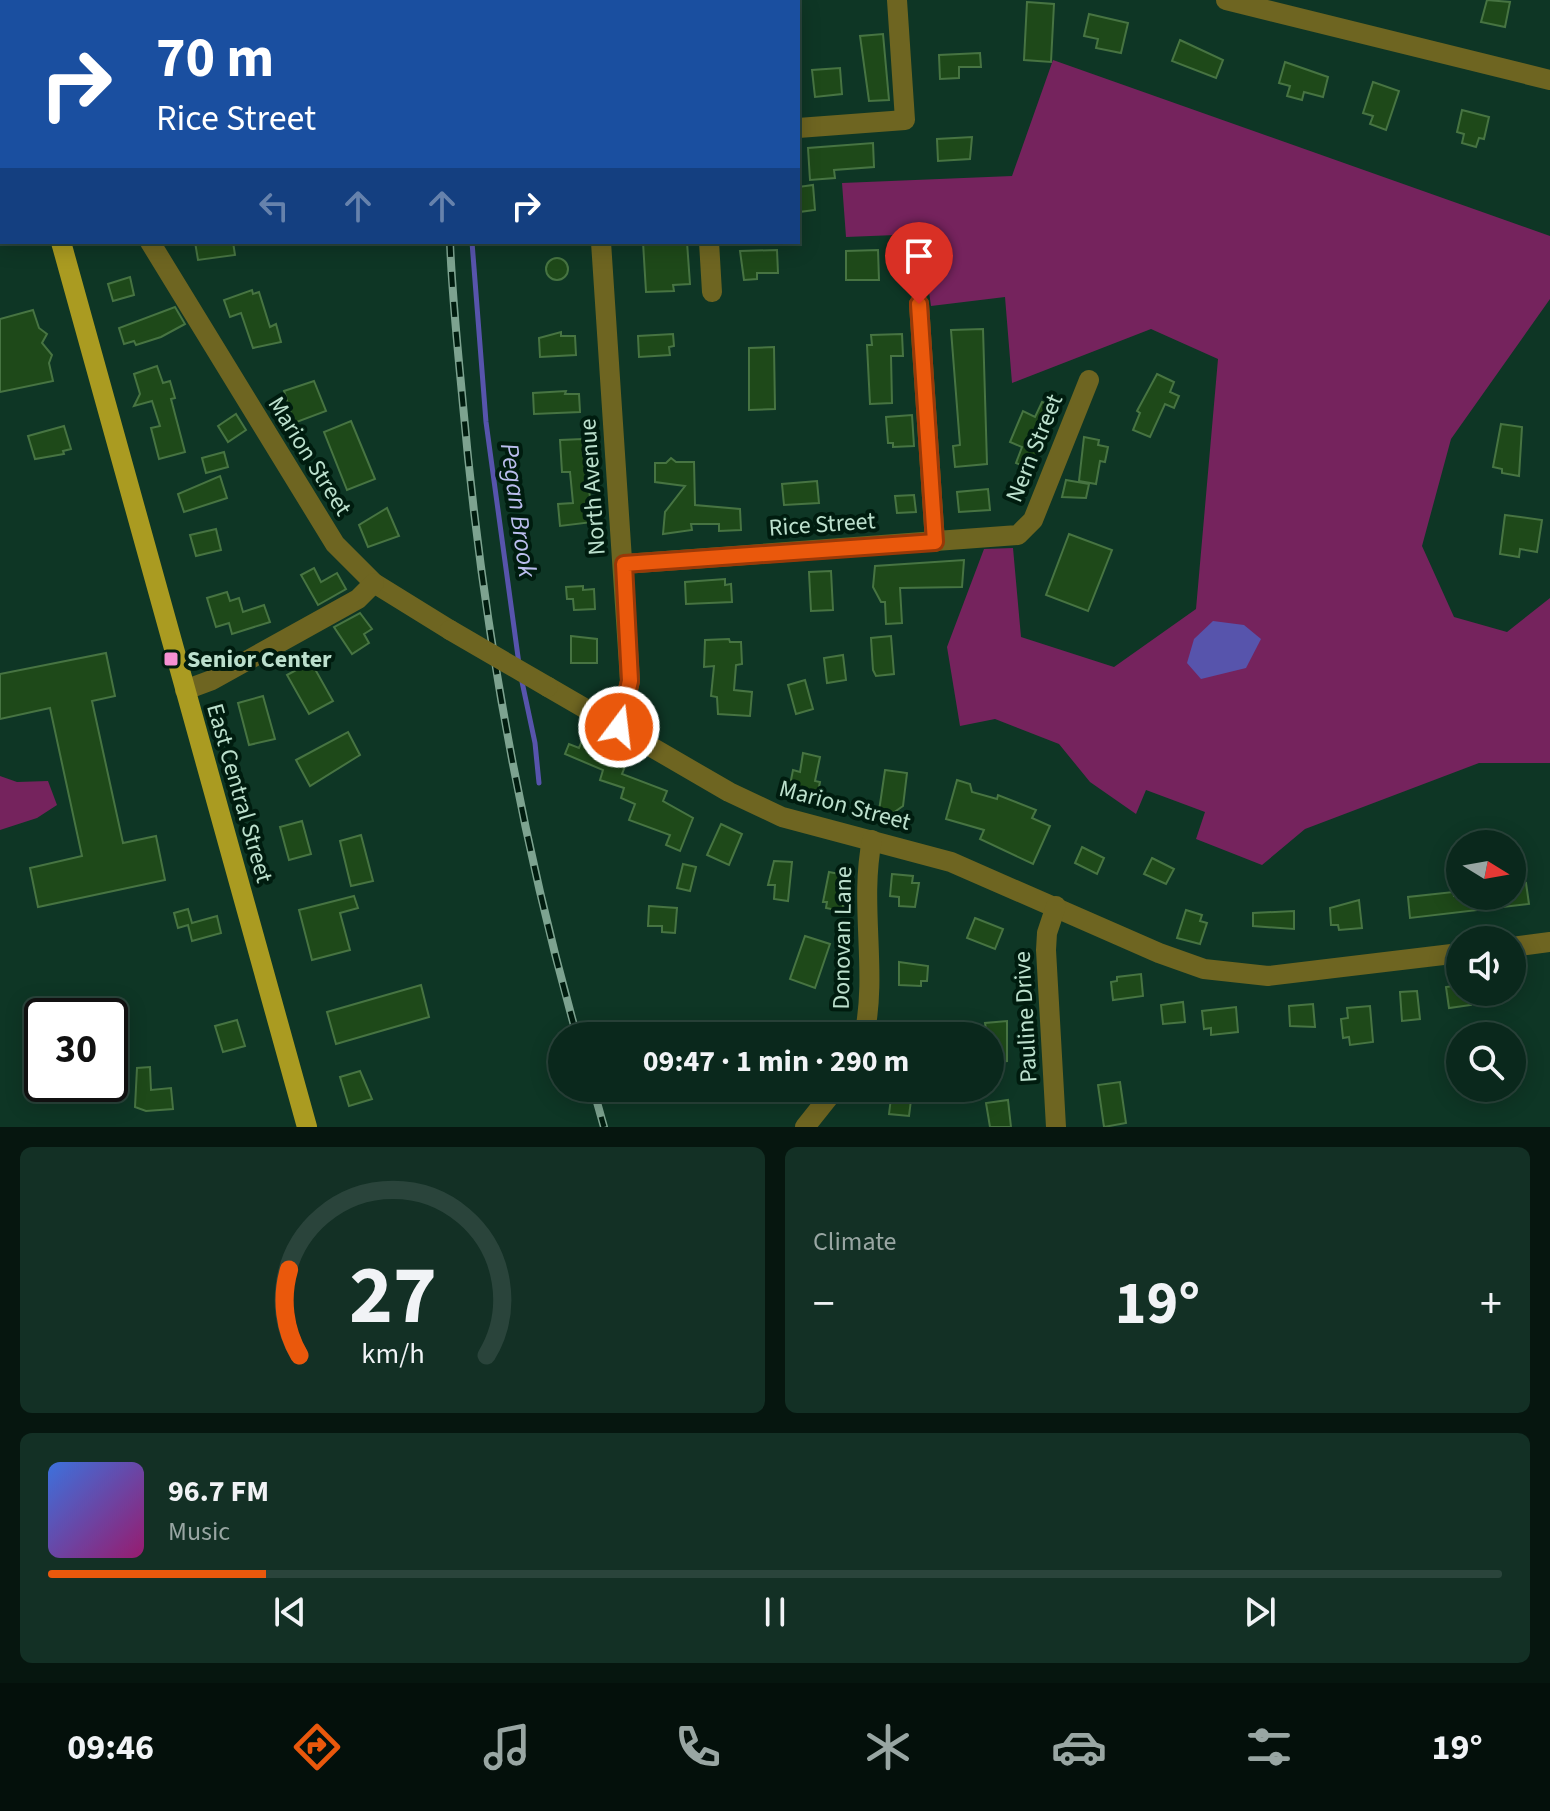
<!DOCTYPE html>
<html lang="en">
<head>
<meta charset="utf-8">
<style>
  :root { --surface:#0a281c; --page:#133025; --text:#f1f3f6; --muted:#99a6a3; --line:#2a443b; --accent:#ea580c }
  body { margin:0; font-family:"Source Sans 3",sans-serif; background:var(--page); color:var(--text); height:100vh; display:flex; flex-direction:column; font-size:30px; white-space:nowrap }
  * { box-sizing:border-box; margin:0 }
  p { font-size:26px; color:var(--muted) }
  .icon { flex:none; width:44px; height:44px; fill:none; stroke:currentColor; stroke-width:2; stroke-linecap:round; stroke-linejoin:round }
  .map { position:relative; height:1127px; overflow:hidden }
  .sheet { display:flex; flex-direction:column; gap:20px; padding:20px; background:#06160f; flex:1 }
  .sheet>* { flex:none }
  .banner { position:absolute; left:0px; top:0px; width:800px; height:244px; box-shadow:0 4px 20px #0003,0 0 0 2px var(--line); background:#1a4fa0; color:#fff; overflow:hidden }
  .needle { width:52px; rotate:101deg }
  .fabs { position:absolute; left:1446px; top:830px; display:grid; gap:16px }
  .fabs a { display:grid; place-items:center; width:80px; height:80px; border-radius:50%; background:var(--surface); box-shadow:0 4px 20px #0003,0 0 0 2px var(--line); font-size:40px }
  .speed { position:absolute; left:24px; top:998px; display:flex; gap:16px; font-size:40px; font-weight:700; text-align:center }
  .speed>* { display:grid; place-content:center; width:104px; height:104px; border-radius:50%; background:var(--surface); box-shadow:0 4px 20px #0003,0 0 0 2px var(--line); line-height:1 }
  .speed .limit { border:4px solid #111; border-radius:12px; background:#fff; color:#111 }
  .pin { position:absolute; display:grid; place-items:center; width:68px; height:68px; color:#fff; margin:-82px -34px; border-radius:50% 50% 50% 0; rotate:-45deg; box-shadow:0 0 8px #0007 }
  .pin .icon { rotate:45deg }
  .me { position:absolute; width:88px; margin:-44px; rotate:15deg; stroke-linejoin:round; filter:drop-shadow(0 0 6px #0008) }
  .turn { display:flex; align-items:center; gap:28px; height:168px; padding:0 24px; font-size:36px }
  .turn .icon { width:104px; height:104px; stroke-width:2.5 }
  .turn b { display:block; font-size:56px; line-height:68px }
  .lanes { display:flex; align-items:center; height:76px; padding:0 24px; background:#0003; justify-content:center; gap:40px; direction:ltr }
  .lanes .off { opacity:.35 }
  .big { font-size:60px; font-weight:700; line-height:1.1 }
  .sheet .tile { flex:1; display:flex; flex-direction:column; justify-content:center; gap:12px; min-width:0; padding:0 28px; border-radius:12px; background:var(--page) }
  .sheet .dial { align-items:center; gap:0 }
  .dial svg { height:208px; overflow:visible; fill:none; stroke:var(--line); stroke-width:7; stroke-linecap:round; text-anchor:middle }
  .dial text { fill:var(--text); stroke:none }
  .song { display:flex; align-items:center; gap:24px }
  .cover { width:96px; height:96px; border-radius:12px; background:linear-gradient(135deg,hsl(220 70% 55%),hsl(320 70% 35%)) }
  .played { height:8px; border-radius:4px; background:linear-gradient(90deg,var(--accent) 15%,var(--line) 15%) }
  .keys { display:flex; justify-content:space-around; direction:ltr }
  .heat { display:flex; justify-content:space-between; align-items:center; font-size:44px; direction:ltr }
  .sheet .tiles { flex:1; display:grid; gap:20px; grid-template-columns:1fr 1fr }
  .tile:last-child { grid-column:span 2 }
  .trip { position:absolute; left:548px; top:1022px; width:456px; height:80px; border-radius:40px; background:var(--surface); box-shadow:0 4px 20px #0003,0 0 0 2px var(--line); font-weight:700; line-height:80px; text-align:center }
  .menu { display:flex; height:128px; justify-content:space-around; align-items:center; background:#04100b; color:var(--muted) }
  .menu .icon { width:56px; height:56px }
  .menu .active { color:var(--accent) }
  .menu b { font-size:36px; color:var(--text) }
  .map>svg:first-child { display:block }
  .green { fill:#75235d }
  .water { fill:#5754ac }
  .lines { fill:none; stroke-linecap:round; stroke-linejoin:round }
  .stream { stroke:#5754ac; stroke-width:5 }
  .building { fill:#1e4919; stroke:#477442; stroke-width:2 }
  .minor { stroke:#6e6521; stroke-width:20 }
  .major { stroke:#aa9b21; stroke-width:20 }
  .rail-casing { stroke:#7da390; stroke-width:8 }
  .rail { stroke:#001c0f; stroke-width:5; stroke-dasharray:15; stroke-linecap:butt }
  .minor-bridge { stroke:#6e6521; stroke-width:20 }
  .route-casing { stroke:#983908; stroke-width:20 }
  .route { stroke:#ea580c; stroke-width:14 }
  .poi-dot { fill:#f591d2; stroke:#001c0f; stroke-width:3 }
  .labels { text-anchor:middle; stroke-width:8; stroke-linejoin:round; paint-order:stroke }
  .street-label { font-size:24px; fill:#bce0cd; stroke:#001c0f }
  .poi-label { font-size:24px; font-weight:bold; fill:#bce0cd; stroke:#001c0f; text-anchor:start }
  .water-label { font-size:26px; font-style:italic; fill:#bbbeee; stroke:#001c0f }
</style>
</head>
<body>
<div class="map">
<svg width="1550" height="1127" viewBox="0 0 1550 1127">
  <rect width="100%" height="100%" fill="#0e3625"/>
  <g class="green">
    <polygon points="1053,60 1550,236 1550,299 1451,439 1422,546 1454,617 1507,632 1550,598 1550,763 1479,763 1305,829 1262,865 1196,839 1205,812 1146,790 1136,814 1090,782 1059,744 995,719 960,726 947,647 984,549 1013,548 1021,637 1114,667 1196,609 1218,359 1151,329 1012,383 1005,297 931,306 921,234 846,237 842,183 1012,176"/>
    <polygon points="0,776 17,782 48,781 57,805 37,818 0,830"/>
  </g>
  <polygon class="water" points="1213,621 1244,625 1261,639 1246,668 1201,679 1187,663 1194,639"/>
  <g class="lines">
    <g class="stream">
      <polyline points="464,0 464,2"/>
      <polyline points="472,242 486,422 519,664"/>
      <polyline points="521,677 535,743 539,783"/>
    </g>
  </g>
  <g class="building">
    <polygon points="1487,0 1510,2 1505,27 1481,22"/>
    <polygon points="1027,2 1054,4 1051,62 1024,60"/>
    <polygon points="1089,14 1128,23 1121,53 1096,48 1098,39 1084,36"/>
    <polygon points="883,34 889,100 869,101 860,36"/>
    <polygon points="1180,40 1223,60 1216,78 1172,61"/>
    <polygon points="980,53 981,67 959,67 959,78 940,79 939,55"/>
    <polygon points="1285,62 1328,77 1323,97 1304,92 1302,100 1287,96 1290,86 1279,83"/>
    <polygon points="840,68 842,94 815,97 812,70"/>
    <polygon points="1373,82 1399,91 1386,130 1370,124 1373,116 1363,113"/>
    <polygon points="1462,110 1489,117 1484,139 1479,138 1476,147 1462,143 1464,134 1457,132"/>
    <polygon points="972,137 970,159 938,161 937,139"/>
    <polygon points="873,143 874,167 834,170 835,178 810,180 808,148"/>
    <polygon points="813,185 815,210 799,212 798,187"/>
    <polygon points="195,242 233,242 235,255 198,260"/>
    <polygon points="643,242 687,242 690,284 673,285 674,291 646,292"/>
    <polygon points="777,250 778,273 757,273 757,279 744,280 740,251"/>
    <polygon points="878,250 879,280 846,280 846,251"/>
    <circle cx="557" cy="269" r="11"/>
    <polygon points="130,277 134,295 113,301 108,284"/>
    <polygon points="252,290 253,294 259,292 270,327 276,324 281,342 253,348 241,313 230,317 224,300"/>
    <polygon points="175,307 185,324 161,337 136,345 134,341 124,344 119,328"/>
    <polygon points="33,310 39,328 47,334 42,343 52,355 49,363 53,381 0,392 0,319"/>
    <polygon points="983,329 987,464 955,467 953,446 960,445 951,330"/>
    <polygon points="561,332 561,336 575,336 576,355 540,357 539,338"/>
    <polygon points="673,334 674,346 669,347 670,355 639,357 638,336"/>
    <polygon points="902,334 903,356 891,356 892,403 870,404 867,345 872,345 871,335"/>
    <polygon points="774,347 775,409 749,410 749,348"/>
    <polygon points="157,366 163,383 170,381 175,398 171,399 185,452 159,459 151,428 160,426 152,401 134,406 140,394 134,374"/>
    <polygon points="1157,374 1174,382 1170,392 1179,396 1174,408 1165,404 1150,437 1133,430 1140,413 1137,411"/>
    <polygon points="314,381 326,411 294,423 284,391"/>
    <polygon points="566,391 565,394 579,394 580,412 534,414 533,393"/>
    <polygon points="1042,402 1058,409 1037,451 1040,452 1032,470 1016,463 1022,447 1010,442 1023,411 1035,417"/>
    <polygon points="236,414 246,430 228,442 218,426"/>
    <polygon points="912,415 914,446 893,447 893,443 888,443 886,417"/>
    <polygon points="351,421 375,479 347,490 324,432"/>
    <polygon points="1501,424 1522,427 1519,476 1502,473 1502,469 1493,467"/>
    <polygon points="64,426 71,449 63,451 64,454 35,459 28,436"/>
    <polygon points="1084,437 1099,440 1098,445 1108,447 1105,462 1100,461 1096,484 1079,481"/>
    <polygon points="583,439 593,522 560,526 558,504 573,503 570,472 562,472 560,440"/>
    <polygon points="224,452 228,467 206,473 202,458"/>
    <polygon points="671,458 676,462 694,462 695,505 740,509 741,530 719,531 719,524 691,524 692,530 663,534 665,512 685,486 655,482 655,463 666,463"/>
    <polygon points="220,476 227,498 184,512 178,494"/>
    <polygon points="1066,480 1089,484 1086,498 1062,497"/>
    <polygon points="817,481 819,503 784,505 782,484"/>
    <polygon points="988,489 990,510 959,512 957,492"/>
    <polygon points="914,495 916,512 897,513 895,496"/>
    <polygon points="387,508 399,536 368,547 359,525"/>
    <polygon points="1505,515 1542,520 1537,552 1520,549 1519,557 1500,554"/>
    <polygon points="216,529 221,550 196,556 190,535"/>
    <polygon points="1069,534 1112,550 1088,611 1046,595"/>
    <polygon points="964,560 962,587 900,588 902,623 886,624 885,602 881,602 873,587 875,566"/>
    <polygon points="314,568 321,582 337,573 346,589 318,605 301,575"/>
    <polygon points="831,571 833,610 811,611 809,572"/>
    <polygon points="725,579 725,585 731,584 732,602 686,604 685,582"/>
    <polygon points="583,586 583,590 594,589 595,609 574,610 573,599 567,599 566,587"/>
    <polygon points="227,592 230,601 239,598 243,612 264,605 270,622 232,634 229,623 216,627 207,598"/>
    <polygon points="360,613 372,629 364,634 369,643 352,654 334,627"/>
    <polygon points="571,636 597,639 597,663 571,663"/>
    <polygon points="891,636 894,674 876,676 873,670 871,638"/>
    <polygon points="729,639 730,642 741,642 742,664 736,665 734,690 752,692 750,716 718,714 717,697 711,696 714,666 704,667 705,640"/>
    <polygon points="106,653 115,696 92,701 123,843 156,836 165,880 38,907 30,868 82,856 50,708 0,719 0,674"/>
    <polygon points="843,655 846,680 827,683 824,658"/>
    <polygon points="311,662 333,701 309,714 287,675"/>
    <polygon points="805,680 813,709 796,714 788,685"/>
    <polygon points="263,696 275,739 249,745 238,703"/>
    <polygon points="586,731 598,736 592,752 626,764 622,774 667,791 663,801 693,818 680,851 666,845 670,835 629,820 635,804 621,798 624,788 600,780 603,770 565,754 569,744 579,748"/>
    <polygon points="348,732 360,755 310,786 296,760"/>
    <polygon points="803,753 820,757 815,781 820,782 817,796 789,790 793,770 800,772"/>
    <polygon points="885,770 907,773 903,806 893,813 879,811"/>
    <polygon points="957,780 970,784 972,792 997,799 998,795 1036,810 1032,818 1050,826 1033,864 980,839 984,830 946,819"/>
    <polygon points="302,821 311,854 289,860 280,827"/>
    <polygon points="721,824 742,834 729,865 707,855"/>
    <polygon points="361,835 373,881 351,886 340,841"/>
    <polygon points="1082,847 1104,858 1097,874 1075,863"/>
    <polygon points="1152,858 1174,869 1166,884 1144,874"/>
    <polygon points="774,861 792,862 788,901 774,899 775,885 768,885"/>
    <polygon points="683,864 696,867 690,891 677,888"/>
    <polygon points="829,872 845,875 843,883 847,884 842,911 826,908 827,902 823,902"/>
    <polygon points="892,874 913,876 912,883 919,883 915,907 899,906 899,897 890,896"/>
    <polygon points="1526,883 1529,904 1410,918 1408,897 1453,892 1454,896 1512,896 1512,885"/>
    <polygon points="354,896 358,908 340,913 350,950 312,960 299,910"/>
    <polygon points="1359,900 1362,928 1339,930 1338,925 1331,925 1330,908"/>
    <polygon points="649,906 677,908 675,933 662,932 662,926 648,926"/>
    <polygon points="188,909 192,923 217,916 221,933 192,941 188,925 178,928 174,913"/>
    <polygon points="1186,910 1202,915 1200,921 1207,923 1200,944 1177,938"/>
    <polygon points="1294,911 1294,929 1253,926 1253,913"/>
    <polygon points="975,918 1003,929 995,949 967,938"/>
    <polygon points="805,936 830,944 815,988 790,979"/>
    <polygon points="899,962 928,966 927,981 921,981 921,986 899,985"/>
    <polygon points="1141,974 1143,996 1113,1000 1111,982 1117,981 1117,977"/>
    <polygon points="421,985 429,1017 336,1044 327,1012"/>
    <polygon points="1460,985 1460,992 1470,992 1471,1005 1449,1008 1446,987"/>
    <polygon points="1417,991 1420,1019 1402,1021 1400,992"/>
    <polygon points="1183,1002 1185,1022 1163,1024 1161,1005"/>
    <polygon points="1313,1004 1315,1027 1290,1026 1289,1006"/>
    <polygon points="1370,1006 1373,1042 1350,1045 1349,1037 1343,1038 1341,1019 1348,1018 1347,1008"/>
    <polygon points="1236,1007 1238,1032 1211,1035 1211,1028 1204,1029 1202,1011"/>
    <polygon points="237,1020 245,1046 223,1052 215,1026"/>
    <polygon points="1007,1021 1007,1061 990,1063 990,1036 987,1036 985,1023"/>
    <polygon points="150,1067 151,1090 171,1088 173,1109 146,1111 135,1107 137,1068"/>
    <polygon points="360,1071 372,1099 349,1106 340,1077"/>
    <polygon points="1120,1082 1126,1123 1104,1127 1098,1085"/>
    <polygon points="891,1098 911,1100 909,1116 889,1114"/>
    <polygon points="1008,1100 1011,1127 990,1127 986,1103"/>
  </g>
  <g class="lines">
    <g class="minor">
      <polyline points="586,0 586,2"/>
      <polyline points="1226,0 1550,80"/>
      <polyline points="0,17 2,17"/>
      <polyline points="798,128 905,120 897,0"/>
      <polyline points="150,242 335,544 374,583 450,630"/>
      <polyline points="601,242 630,681 619,727"/>
      <polyline points="709,242 712,292"/>
      <polyline points="919,304 935,542"/>
      <polyline points="624,564 1018,535 1033,520 1089,380"/>
      <polyline points="548,687 729,792 782,817 951,862 1159,953 1204,969 1268,976 1460,953"/>
      <polyline points="185,690 212,680 358,599 374,583"/>
      <polyline points="1056,906 1047,933 1046,950 1056,1127"/>
      <polyline points="1512,947 1550,942"/>
      <path d="M864,1036C878,972 859,905 872,840"/>
      <polyline points="805,1127 836,1088"/>
    </g>
    <g class="major">
      <polyline points="5,0 5,2"/>
      <polyline points="61,242 307,1127"/>
    </g>
    <defs>
      <g id="rail">
        <polyline points="430,2 430,0"/>
        <polyline points="444,2 444,0"/>
        <path d="M450,242C452,296 458,351 463,405C482,618 519,830 577,1036"/>
        <polyline points="593,1088 604,1127"/>
      </g>
    </defs>
    <use href="#rail" class="rail-casing"/>
    <use href="#rail" class="rail"/>
    <polyline class="minor-bridge" points="450,630 548,687"/>
  </g>
  <g class="lines">
    <defs>
      <polyline id="route" points="619,727 630,681 624,564 935,542 919,304"/>
    </defs>
    <use href="#route" class="route-casing"/>
    <use href="#route" class="route"/>
  </g>
  <rect class="poi-dot" x="163" y="651" width="16" height="16" rx="4"/>
  <g class="labels">
    <g class="street-label">
      <text transform="translate(1034 448) rotate(-68)" y="8">Nern Street</text>
      <text transform="translate(310 456) rotate(58)" y="8">Marion Street</text>
      <text transform="translate(592 487) rotate(-94)" y="8">North Avenue</text>
      <text transform="translate(822 524) rotate(-4)" y="8">Rice Street</text>
      <text transform="translate(240 793) rotate(74)" y="8">East Central Street</text>
      <text transform="translate(845 805) rotate(15)" y="8">Marion Street</text>
      <text transform="translate(842 938) rotate(-89)" y="8">Donovan Lane</text>
      <text transform="translate(1025 1017) rotate(-93)" y="8">Pauline Drive</text>
    </g>
    <g class="poi-label">
      <text x="187" y="667">Senior Center</text>
    </g>
    <g class="water-label">
      <text transform="translate(519 510) rotate(82)" y="9">Pegan Brook</text>
    </g>
  </g>
</svg>
<div class="fabs">
<a><svg class="needle" viewBox="-14 -14 28 28"><path d="M0-13l5 13h-10z" fill="#e53935"/><path d="M0 13l5-13h-10z" fill="#99a6a3"/></svg></a>
<a><svg class="icon" aria-label="sound" viewBox="0 0 24 24"><path d="M4 9h4l5-4v14l-5-4H4zM17 9q2 3 0 6"/></svg></a>
<a><svg class="icon" aria-label="search" viewBox="0 0 24 24"><circle cx="10" cy="10" r="6"/><path d="M15 15l6 6"/></svg></a>
</div>
<div class="speed"><div class="limit">30</div></div>
<div class="pin" style="left:919px;top:304px;background:#d93025"><svg class="icon" aria-label="arrive" viewBox="0 0 24 24"><path d="M6 21V4h12l-3 4 3 4H6"/></svg></div>
<svg class="me" style="left:619px;top:727px" viewBox="-20 -20 40 40"><circle r="17" fill="#ea580c" stroke="#fff" stroke-width="3"/><path d="M0-11L8 9 0 5-8 9z" fill="#fff"/></svg>
<div class="trip">09:47 · 1 min · 290 m</div>
<div class="banner">
<div class="turn"><svg class="icon" aria-label="right" viewBox="0 0 24 24"><path d="M7 20v-9h11M14 6l5 5-5 5"/></svg><div><b>70 m</b>Rice Street</div></div>
<div class="lanes"><svg class="icon off" aria-label="left" viewBox="0 0 24 24"><path d="M17 20v-9H6M10 6l-5 5 5 5"/></svg><svg class="icon off" aria-label="ahead" viewBox="0 0 24 24"><path d="M12 20V5M6 11l6-6 6 6"/></svg><svg class="icon off" aria-label="ahead" viewBox="0 0 24 24"><path d="M12 20V5M6 11l6-6 6 6"/></svg><svg class="icon" aria-label="right" viewBox="0 0 24 24"><path d="M7 20v-9h11M14 6l5 5-5 5"/></svg></div>
</div>
</div>
<section class="sheet">
<div class="tiles">
<div class="tile dial"><svg viewBox="0 0 100 80">
<path d="M14 69A42 42 0 1 1 86 69"/>
<path d="M14 69A42 42 0 0 1 10 36" stroke="#ea580c"/>
<text x="50" y="56" font-size="32" font-weight="700">27</text>
<text x="50" y="72" font-size="11">km/h</text>
</svg></div>
<div class="tile"><p>Climate</p>
<div class="heat"><a>−</a><b class="big">19°</b><a>+</a></div>
</div>
<div class="tile">
<div class="song"><i class="cover"></i><div><b>96.7 FM</b><p>Music</p></div></div>
<div class="played"></div>
<div class="keys"><svg class="icon" aria-label="previous" viewBox="0 0 24 24"><path d="M18 5L8 12l10 7zM5 5v14"/></svg><svg class="icon" aria-label="pause" viewBox="0 0 24 24"><path d="M8 5v14M16 5v14"/></svg><svg class="icon" aria-label="next" viewBox="0 0 24 24"><path d="M6 5l10 7-10 7zM19 5v14"/></svg></div>
</div>
</div>
</section>
<nav class="menu">
<b>09:46</b>
<svg class="icon active" aria-label="directions" viewBox="0 0 24 24"><path d="M12 3l9 9-9 9-9-9zM9 14v-3h6M13 9l2 2-2 2"/></svg>
<svg class="icon" aria-label="music" viewBox="0 0 24 24"><path d="M9 18V5l10-2v13"/><circle cx="6" cy="18" r="3"/><circle cx="16" cy="16" r="3"/></svg>
<svg class="icon" aria-label="phone" viewBox="0 0 24 24"><path d="M5 4h4l2 5-3 2q2 4 5 5l2-3 5 2v4C11 20 4 13 5 4z"/></svg>
<svg class="icon" aria-label="climate" viewBox="0 0 24 24"><path d="M12 3v18M4 7l16 10M4 17L20 7"/></svg>
<svg class="icon" aria-label="car" viewBox="0 0 24 24"><path d="M5 17H2v-5l4-1 3-4h7l3 4 3 1v5h-3M9 17h6M6 11h13"/><circle cx="7" cy="17" r="2"/><circle cx="17" cy="17" r="2"/></svg>
<svg class="icon" aria-label="filters" viewBox="0 0 24 24"><path d="M4 7h16M4 17h16"/><circle cx="9" cy="7" r="2"/><circle cx="15" cy="17" r="2"/></svg>
<b>19°</b>
</nav>
</body>
</html>
